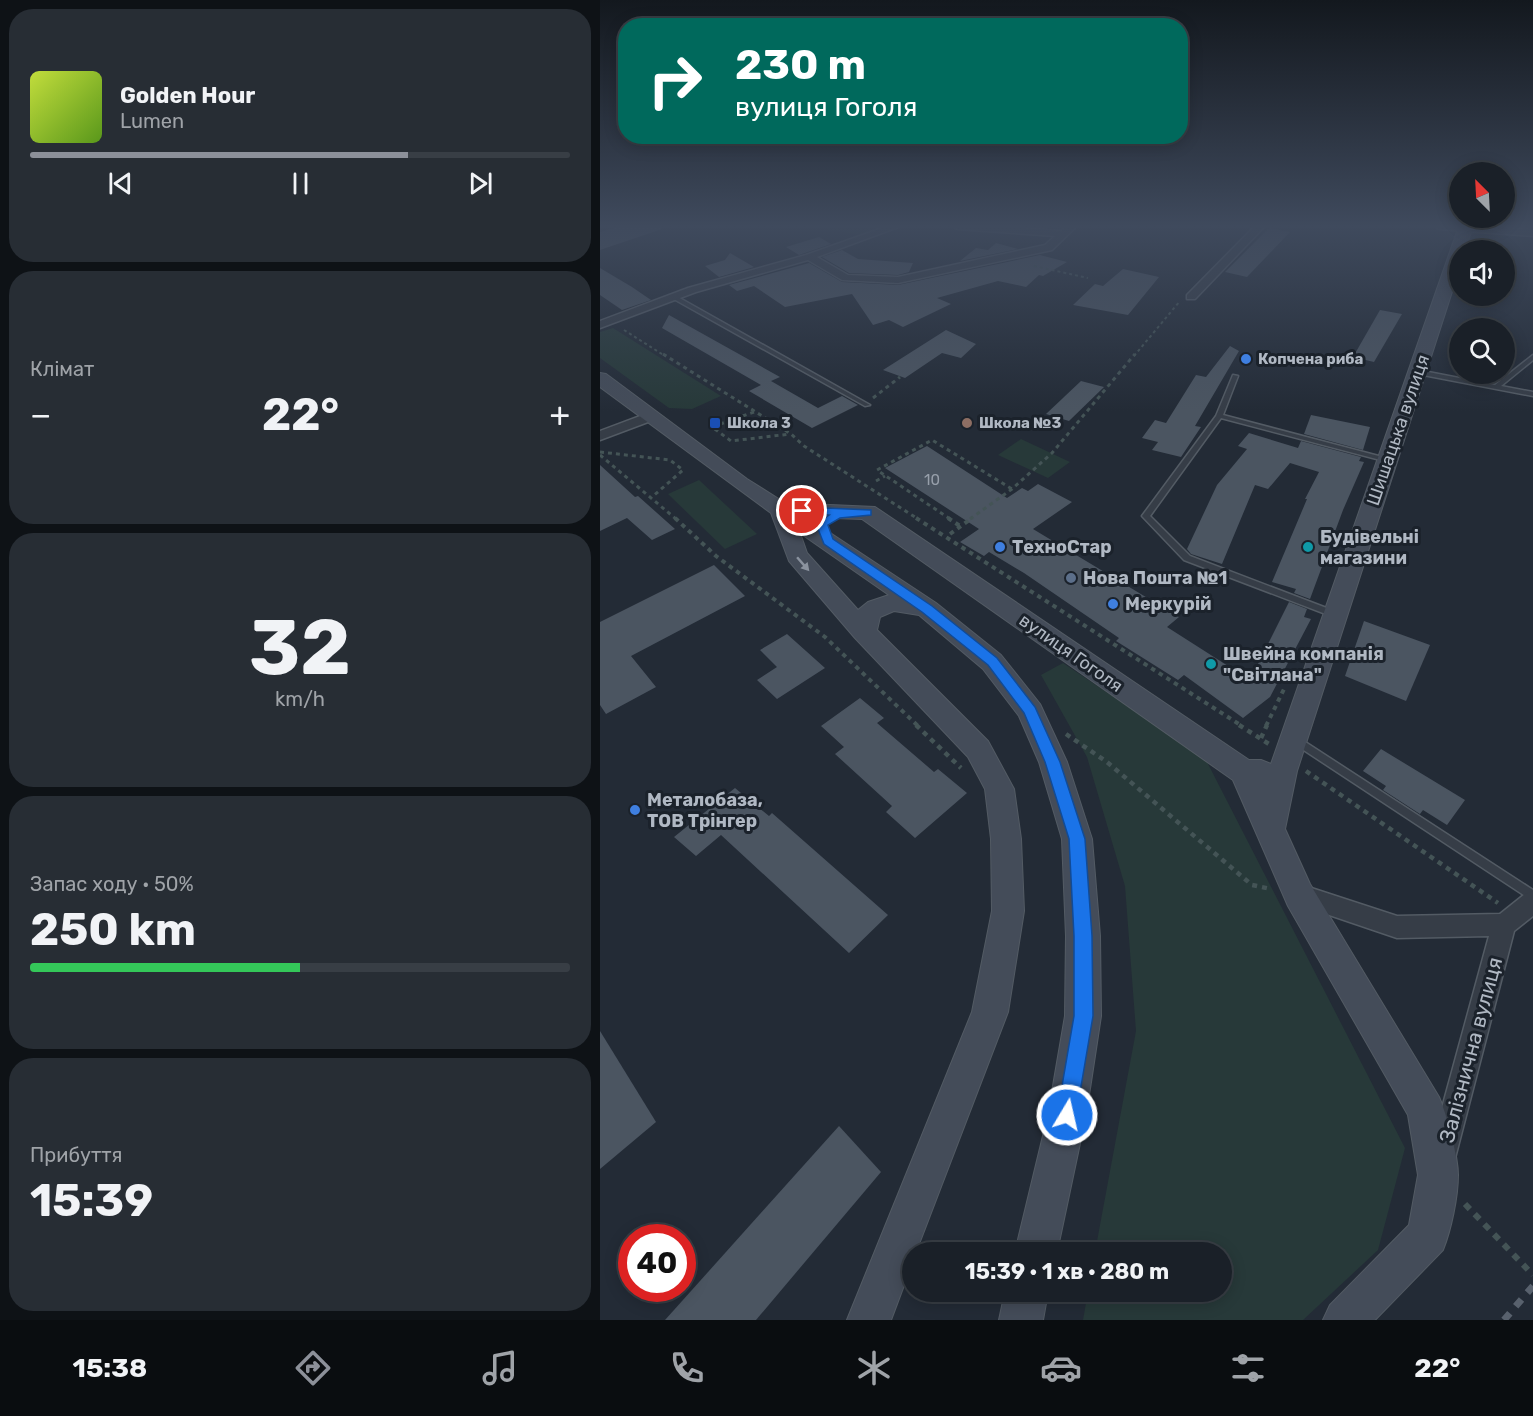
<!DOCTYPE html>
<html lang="uk">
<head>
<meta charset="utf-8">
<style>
  :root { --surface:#1a2028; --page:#272d34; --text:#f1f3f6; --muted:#9fa3a8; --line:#383e45; --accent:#8c9099 }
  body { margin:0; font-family:Rubik,sans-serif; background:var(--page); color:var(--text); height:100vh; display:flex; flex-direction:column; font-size:22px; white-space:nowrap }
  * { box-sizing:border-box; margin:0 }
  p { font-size:20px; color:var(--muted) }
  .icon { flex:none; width:33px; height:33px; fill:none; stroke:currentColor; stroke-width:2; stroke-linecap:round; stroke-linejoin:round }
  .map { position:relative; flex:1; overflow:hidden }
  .details { display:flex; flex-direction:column; gap:9px; padding:9px; background:#0e1216; width:600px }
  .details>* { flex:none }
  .banner { position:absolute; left:18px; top:18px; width:570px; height:126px; border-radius:24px; box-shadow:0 3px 15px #0003,0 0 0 2px var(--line); background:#00695c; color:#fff; overflow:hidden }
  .needle { width:39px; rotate:336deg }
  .tools { position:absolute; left:849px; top:162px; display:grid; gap:12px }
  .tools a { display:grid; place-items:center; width:66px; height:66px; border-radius:50%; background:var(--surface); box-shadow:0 3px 15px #0003,0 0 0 2px var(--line); font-size:30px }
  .speed { position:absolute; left:18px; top:1224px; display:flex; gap:12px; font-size:30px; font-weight:700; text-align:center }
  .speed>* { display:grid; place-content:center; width:78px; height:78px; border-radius:50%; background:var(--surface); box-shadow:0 3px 15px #0003,0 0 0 2px var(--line); line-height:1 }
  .speed .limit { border:9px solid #d22; background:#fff; color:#111 }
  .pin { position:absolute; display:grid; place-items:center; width:51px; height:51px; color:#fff; margin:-26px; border:3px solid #fff; border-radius:50%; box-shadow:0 2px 6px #0007 }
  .me { position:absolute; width:66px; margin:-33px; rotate:9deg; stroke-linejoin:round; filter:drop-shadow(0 0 4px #0008) }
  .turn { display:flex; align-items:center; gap:21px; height:126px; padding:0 18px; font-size:27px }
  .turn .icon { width:78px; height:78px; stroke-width:2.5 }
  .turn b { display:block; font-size:42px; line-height:51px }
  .big { font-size:45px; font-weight:700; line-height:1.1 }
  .details .widget { flex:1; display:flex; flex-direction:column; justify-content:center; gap:9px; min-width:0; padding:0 21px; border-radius:24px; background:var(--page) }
  .details .dial { align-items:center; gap:0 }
  .dial b { font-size:78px; line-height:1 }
  .song { display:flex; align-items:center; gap:18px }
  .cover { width:72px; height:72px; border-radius:9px; background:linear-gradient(135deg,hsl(70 70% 55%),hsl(90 70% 35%)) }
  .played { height:6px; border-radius:3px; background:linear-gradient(90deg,var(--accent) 70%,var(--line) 70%) }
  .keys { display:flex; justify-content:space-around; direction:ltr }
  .heat { display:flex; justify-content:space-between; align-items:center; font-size:33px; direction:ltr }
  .charge { height:9px; border-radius:4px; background:linear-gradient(90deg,#34c759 50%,var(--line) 0) }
  .trip { position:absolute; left:302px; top:1242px; width:330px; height:60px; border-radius:30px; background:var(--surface); box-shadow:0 3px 15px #0003,0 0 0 2px var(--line); font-weight:700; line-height:60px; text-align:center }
  .tabs { display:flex; height:96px; justify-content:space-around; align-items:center; background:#0a0d10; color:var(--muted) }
  .tabs .icon { width:42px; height:42px }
  .tabs .current { color:var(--accent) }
  .tabs b { font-size:27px; color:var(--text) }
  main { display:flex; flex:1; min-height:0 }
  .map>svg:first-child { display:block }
  .green { fill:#273939 }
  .building { fill:#4b5561 }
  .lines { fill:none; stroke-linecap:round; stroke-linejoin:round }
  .lane-casing { stroke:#535b64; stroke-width:3 }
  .street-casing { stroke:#535b64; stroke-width:3 }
  .secondary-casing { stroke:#535b64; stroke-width:2 }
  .path-far4 { stroke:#445456; stroke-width:2; stroke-dasharray:3 3; stroke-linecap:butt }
  .path-far3 { stroke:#445456; stroke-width:3; stroke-dasharray:4 4; stroke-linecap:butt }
  .path-far2 { stroke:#445456; stroke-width:4; stroke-dasharray:4.5 4.5; stroke-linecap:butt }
  .path-far1 { stroke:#445456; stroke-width:4.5; stroke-dasharray:5 5; stroke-linecap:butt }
  .path { stroke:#445456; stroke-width:6; stroke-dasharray:7 7; stroke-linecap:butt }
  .lane { fill:#363d47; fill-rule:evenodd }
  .street { fill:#363d47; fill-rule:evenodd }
  .secondary { fill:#444c59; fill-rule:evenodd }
  .rail { stroke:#58616d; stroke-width:7; stroke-dasharray:9 9; stroke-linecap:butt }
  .oneway { fill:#8a929e }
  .route { fill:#1a73e8; stroke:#114b97; stroke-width:1.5 }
  .shop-dot { fill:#3f7fe0; stroke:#1b222b; stroke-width:2 }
  .transit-dot { fill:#1a4fb4; stroke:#1b222b; stroke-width:2 }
  .education-dot { fill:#8d6e63; stroke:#1b222b; stroke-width:2 }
  .culture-dot { fill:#0f9aa8; stroke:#1b222b; stroke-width:2 }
  .service-dot { fill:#5c6f8a; stroke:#1b222b; stroke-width:2 }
  .labels { text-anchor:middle; stroke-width:6; stroke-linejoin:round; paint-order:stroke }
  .far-poi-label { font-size:15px; font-weight:bold; fill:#b0b8c3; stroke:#1b222b; text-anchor:start }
  .number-label { font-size:15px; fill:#979faa }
  .street-label { font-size:18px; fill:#b0b8c3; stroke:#1b222b }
  .poi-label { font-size:18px; font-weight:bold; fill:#b0b8c3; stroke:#1b222b; text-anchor:start }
  .near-street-label { font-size:21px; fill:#b0b8c3; stroke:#1b222b }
</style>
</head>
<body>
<main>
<section class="details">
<div class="widget">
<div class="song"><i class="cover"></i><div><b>Golden Hour</b><p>Lumen</p></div></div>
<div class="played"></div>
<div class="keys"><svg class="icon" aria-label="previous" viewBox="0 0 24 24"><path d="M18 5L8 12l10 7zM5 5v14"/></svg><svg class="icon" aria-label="pause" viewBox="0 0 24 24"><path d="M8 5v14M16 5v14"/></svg><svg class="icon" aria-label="next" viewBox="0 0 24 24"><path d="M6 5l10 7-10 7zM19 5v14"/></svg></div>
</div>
<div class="widget"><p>Клімат</p>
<div class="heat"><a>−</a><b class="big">22°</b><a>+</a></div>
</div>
<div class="widget dial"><b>32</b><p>km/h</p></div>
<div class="widget"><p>Запас ходу · 50%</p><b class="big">250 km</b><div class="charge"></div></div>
<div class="widget"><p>Прибуття</p><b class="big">15:39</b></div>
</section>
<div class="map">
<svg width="933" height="1320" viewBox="0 0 933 1320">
  <rect width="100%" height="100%" fill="#232b36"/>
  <g class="green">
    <polygon points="209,226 296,226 267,236"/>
    <polygon points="13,328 121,396 92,409 69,408 0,358 0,332"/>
    <polygon points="421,439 470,462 448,478 398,455"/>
    <polygon points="99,480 157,534 125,549 68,494"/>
    <polygon points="463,663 605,758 805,1148 778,1250 703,1320 483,1320 488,1292 621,1292 621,1252 495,1252 536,1031 525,886 487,757 441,675"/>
  </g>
  <g class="building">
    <polygon points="21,226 62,226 62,229 0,250 0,232"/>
    <polygon points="669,228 690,232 647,277 625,272"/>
    <polygon points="219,237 231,244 199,255 186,247"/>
    <polygon points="396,243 418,249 360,261 376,248 388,250"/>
    <polygon points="242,250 258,259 313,263 309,272 298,275 249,273 222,257"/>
    <polygon points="130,253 154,267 119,277 105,266 125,260"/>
    <polygon points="440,255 467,262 443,276 439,275 426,287 398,281 337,298 351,304 303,327 289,320 273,325 252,294 185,307 154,286 137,291 129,285 209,263 242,282 298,285"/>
    <polygon points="0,268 32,287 51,300 22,310 0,295"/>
    <polygon points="523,269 559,277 528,315 473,305 495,284 503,286"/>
    <polygon points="780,310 802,314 774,362 753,357"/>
    <polygon points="69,315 180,377 171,381 218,408 242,396 258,405 212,428 149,391 161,385 62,328"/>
    <polygon points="346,330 376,344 361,358 342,353 305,378 283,370"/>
    <polygon points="630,346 639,351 595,426 601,427 581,457 552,450 558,442 542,438 555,420 566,423 596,375 606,377"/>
    <polygon points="481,381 504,387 469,421 446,414"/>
    <polygon points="711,415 770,427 763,450 704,434"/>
    <polygon points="649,433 698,448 701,441 761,457 759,461 764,462 743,510 710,599 694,593 696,589 672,582 707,499 705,499 719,472 690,463 668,489 655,485 622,564 591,554 587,549 617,485 647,449 638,446"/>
    <polygon points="327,446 407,498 422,488 428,491 438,484 472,502 433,529 579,617 567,627 650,680 689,602 707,609 704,617 711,619 670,697 643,718 584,675 578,680 516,641 519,638 424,573 389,552 384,556 360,542 379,529 285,468"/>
    <polygon points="0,465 35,497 38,496 75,529 52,540 27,518 0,531"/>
    <polygon points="114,565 145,596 31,656 56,687 6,714 0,705 0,622"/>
    <polygon points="764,621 830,645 806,701 745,676"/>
    <polygon points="187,634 225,668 177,699 157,680 177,667 160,650"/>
    <polygon points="260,698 284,718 277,723 334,772 338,769 367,793 315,838 286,812 292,806 235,754 244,747 221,726"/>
    <polygon points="781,749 865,800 847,825 823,810 820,814 783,790 786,786 763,771"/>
    <polygon points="135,788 169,816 172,813 288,915 249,953 121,835 96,856 74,837"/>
    <polygon points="0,1031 56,1122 0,1169"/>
    <polygon points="239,1126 281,1172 156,1320 65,1320"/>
  </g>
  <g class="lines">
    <defs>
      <g id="lane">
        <polygon points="72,296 76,296 270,405 265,406 72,298"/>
        <polygon points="933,355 933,360 901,386 933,392 933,396 818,374 815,372 818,370 895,385"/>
        <polygon points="633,375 638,376 623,415 790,459 792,460 788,462 621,418 550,516 590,556 737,612 738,614 737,616 731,616 584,560 542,516 616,416"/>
        <polygon points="696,736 933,890 933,901 693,743 691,740 693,737"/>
      </g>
      <g id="street">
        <polygon points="288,226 301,226 217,257 248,275 298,277 445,245 455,236 357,229 352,226 391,226 461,231 467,226 477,226 452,250 298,283 242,280 208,260 96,292 0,328 0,321 88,288 206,255"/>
        <polygon points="655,226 665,226 595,299 587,299 587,295"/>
        <polygon points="834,226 874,226 933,230 933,236 839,229"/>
        <polygon points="51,412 58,416 56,419 0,440 0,431"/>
        <polygon points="699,884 797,916 900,914 925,894 933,891 933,916 914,931 854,1162 844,1166 834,1162 830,1152 889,936 797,938 691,902 688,895 691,888"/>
      </g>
      <g id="secondary">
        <path d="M859,226H873L865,250H860V267L697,771L685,829L710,884L839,1097C847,1115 858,1156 858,1175C858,1197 851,1230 843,1250L775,1320H723L730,1305L809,1225L818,1175L808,1115L688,906L633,780L262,519L206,517L336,603L401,655L440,704L467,762L492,839L500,936L501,1016L486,1115L457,1252H415L448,1115L465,1016L466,936L462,839L439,762L419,716L383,669L319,615L294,611L280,617L277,630L388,741L414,789L421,839L424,911L408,1012L316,1252H312V1264L291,1320H247L372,1012L392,911L391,839L385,789L368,757L255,638L189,561L171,513L0,387V373L6,374L147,479L185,503L275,507L649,760H661L671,764ZM200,533L289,595L268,602L258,610L207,553Z"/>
        <polygon points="405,1292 448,1292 443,1320 399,1320"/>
      </g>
    </defs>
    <use href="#lane" class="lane-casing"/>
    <use href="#street" class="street-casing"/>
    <use href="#secondary" class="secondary-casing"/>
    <g class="path-far4">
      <polyline points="434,266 488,278"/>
      <polyline points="24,330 65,356"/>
      <polyline points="534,356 580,301"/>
    </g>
    <g class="path-far3">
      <polyline points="63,354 191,434 204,446 318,519"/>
      <polyline points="273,398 300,377"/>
      <polyline points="154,412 112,427 131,441 190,434"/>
      <polyline points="0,452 70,460 83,470 52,497"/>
      <polyline points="0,455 76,519"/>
      <polyline points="276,481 285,476"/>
      <polyline points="350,519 277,470 332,440 412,489"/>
      <polyline points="370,519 412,489 452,453 535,354"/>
    </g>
    <g class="path-far2">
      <polyline points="75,518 116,556 225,637 318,726"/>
      <polyline points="316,518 642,726"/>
      <polyline points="348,518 360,526"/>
      <polyline points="350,534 372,518"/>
      <polyline points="666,726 685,687"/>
    </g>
    <g class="path-far1">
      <polyline points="316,725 361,768"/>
      <polyline points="639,725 669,744"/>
      <polyline points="466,734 507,762 652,885 671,889"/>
      <polyline points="661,738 667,725"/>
      <polyline points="706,771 898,903"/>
    </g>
    <polyline class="path" points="865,1204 933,1275"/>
    <use href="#lane" class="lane"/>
    <use href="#street" class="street"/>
    <use href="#secondary" class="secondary"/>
    <polyline class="rail" points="904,1320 933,1286"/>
  </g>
  <defs><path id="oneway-solid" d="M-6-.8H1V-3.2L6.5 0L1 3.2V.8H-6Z" transform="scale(1.5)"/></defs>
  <use class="oneway" href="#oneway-solid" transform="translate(203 564) rotate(49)"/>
  <linearGradient id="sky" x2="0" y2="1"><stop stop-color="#13181e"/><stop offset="0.55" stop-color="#3f4a5d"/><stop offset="1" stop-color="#3f4a5d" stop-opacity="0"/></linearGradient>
  <rect width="933" height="411" fill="url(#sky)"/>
  <polygon class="route" points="202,507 271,510 271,515 240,518 228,525 233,539 332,606 397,658 435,707 460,762 485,839 492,936 493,1016 475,1122 467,1125 460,1122 457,1115 474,1016 474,936 469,839 445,762 424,713 388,665 322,612 224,544 216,524 229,515 198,513 196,511"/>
  <g class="shop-dot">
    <circle cx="646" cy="359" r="6"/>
    <circle cx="400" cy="547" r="6"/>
    <circle cx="513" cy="604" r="6"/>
    <circle cx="35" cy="810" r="6"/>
  </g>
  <rect class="transit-dot" x="109" y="417" width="12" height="12" rx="3"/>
  <circle class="education-dot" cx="367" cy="423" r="6"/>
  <g class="culture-dot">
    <circle cx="708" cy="547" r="6"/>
    <circle cx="611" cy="664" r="6"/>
  </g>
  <circle class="service-dot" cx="471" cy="578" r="6"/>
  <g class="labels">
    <g class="far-poi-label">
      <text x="658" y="364">Копчена риба</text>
      <text x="127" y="428">Школа 3</text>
      <text x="379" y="428">Школа №3</text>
    </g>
    <g class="number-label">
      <text x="332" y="485">10</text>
    </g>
    <g class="street-label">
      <text transform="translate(798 430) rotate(-71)" y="6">Шишацька вулиця</text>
      <text transform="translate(471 653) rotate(35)" y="6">вулиця Гоголя</text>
    </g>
    <g class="poi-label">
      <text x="720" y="543">Будівельні<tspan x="720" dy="21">магазини</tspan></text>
      <text x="412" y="553">ТехноСтар</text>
      <text x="483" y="584">Нова Пошта №1</text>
      <text x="525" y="610">Меркурій</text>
      <text x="623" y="660">Швейна компанія<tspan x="623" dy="21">"Світлана"</tspan></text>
      <text x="47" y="806">Металобаза,<tspan x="47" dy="21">ТОВ Трінгер</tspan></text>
    </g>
    <g class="near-street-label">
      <text transform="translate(871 1050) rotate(-75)" y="7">Залізнична вулиця</text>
    </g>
  </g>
</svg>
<div class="tools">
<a><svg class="needle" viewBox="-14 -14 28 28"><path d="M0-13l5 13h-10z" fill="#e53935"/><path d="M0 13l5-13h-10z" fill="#9fa3a8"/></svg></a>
<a><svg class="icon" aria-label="sound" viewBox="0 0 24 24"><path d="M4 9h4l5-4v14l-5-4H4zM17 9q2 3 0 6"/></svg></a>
<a><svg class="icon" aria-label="search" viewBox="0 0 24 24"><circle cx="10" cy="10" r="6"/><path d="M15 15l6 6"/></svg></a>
</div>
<div class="speed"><div class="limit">40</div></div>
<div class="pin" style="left:202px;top:511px;background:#d93025"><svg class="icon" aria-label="arrive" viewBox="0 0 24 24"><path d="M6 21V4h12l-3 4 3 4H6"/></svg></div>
<svg class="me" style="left:467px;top:1115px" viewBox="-20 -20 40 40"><circle r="17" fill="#1a73e8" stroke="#fff" stroke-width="3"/><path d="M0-11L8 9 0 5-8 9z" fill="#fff"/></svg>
<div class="trip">15:39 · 1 хв · 280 m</div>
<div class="banner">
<div class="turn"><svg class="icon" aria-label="right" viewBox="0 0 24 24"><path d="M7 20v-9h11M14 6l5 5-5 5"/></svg><div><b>230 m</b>вулиця Гоголя</div></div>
</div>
</div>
</main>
<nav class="tabs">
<b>15:38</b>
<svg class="icon current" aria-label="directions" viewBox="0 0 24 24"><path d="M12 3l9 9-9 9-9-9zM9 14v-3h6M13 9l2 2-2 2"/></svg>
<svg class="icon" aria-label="music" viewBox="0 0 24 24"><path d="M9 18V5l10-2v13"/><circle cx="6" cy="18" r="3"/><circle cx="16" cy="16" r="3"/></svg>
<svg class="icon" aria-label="phone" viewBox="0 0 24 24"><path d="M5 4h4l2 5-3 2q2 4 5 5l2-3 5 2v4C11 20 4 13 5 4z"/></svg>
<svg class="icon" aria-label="climate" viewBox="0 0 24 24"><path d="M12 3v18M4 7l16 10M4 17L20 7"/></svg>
<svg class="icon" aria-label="car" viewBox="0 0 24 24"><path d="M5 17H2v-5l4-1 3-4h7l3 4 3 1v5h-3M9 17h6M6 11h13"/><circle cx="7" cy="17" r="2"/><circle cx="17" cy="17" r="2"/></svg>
<svg class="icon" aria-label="filters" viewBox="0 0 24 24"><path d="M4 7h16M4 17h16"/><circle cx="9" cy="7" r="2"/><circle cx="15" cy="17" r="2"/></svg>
<b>22°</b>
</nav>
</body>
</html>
